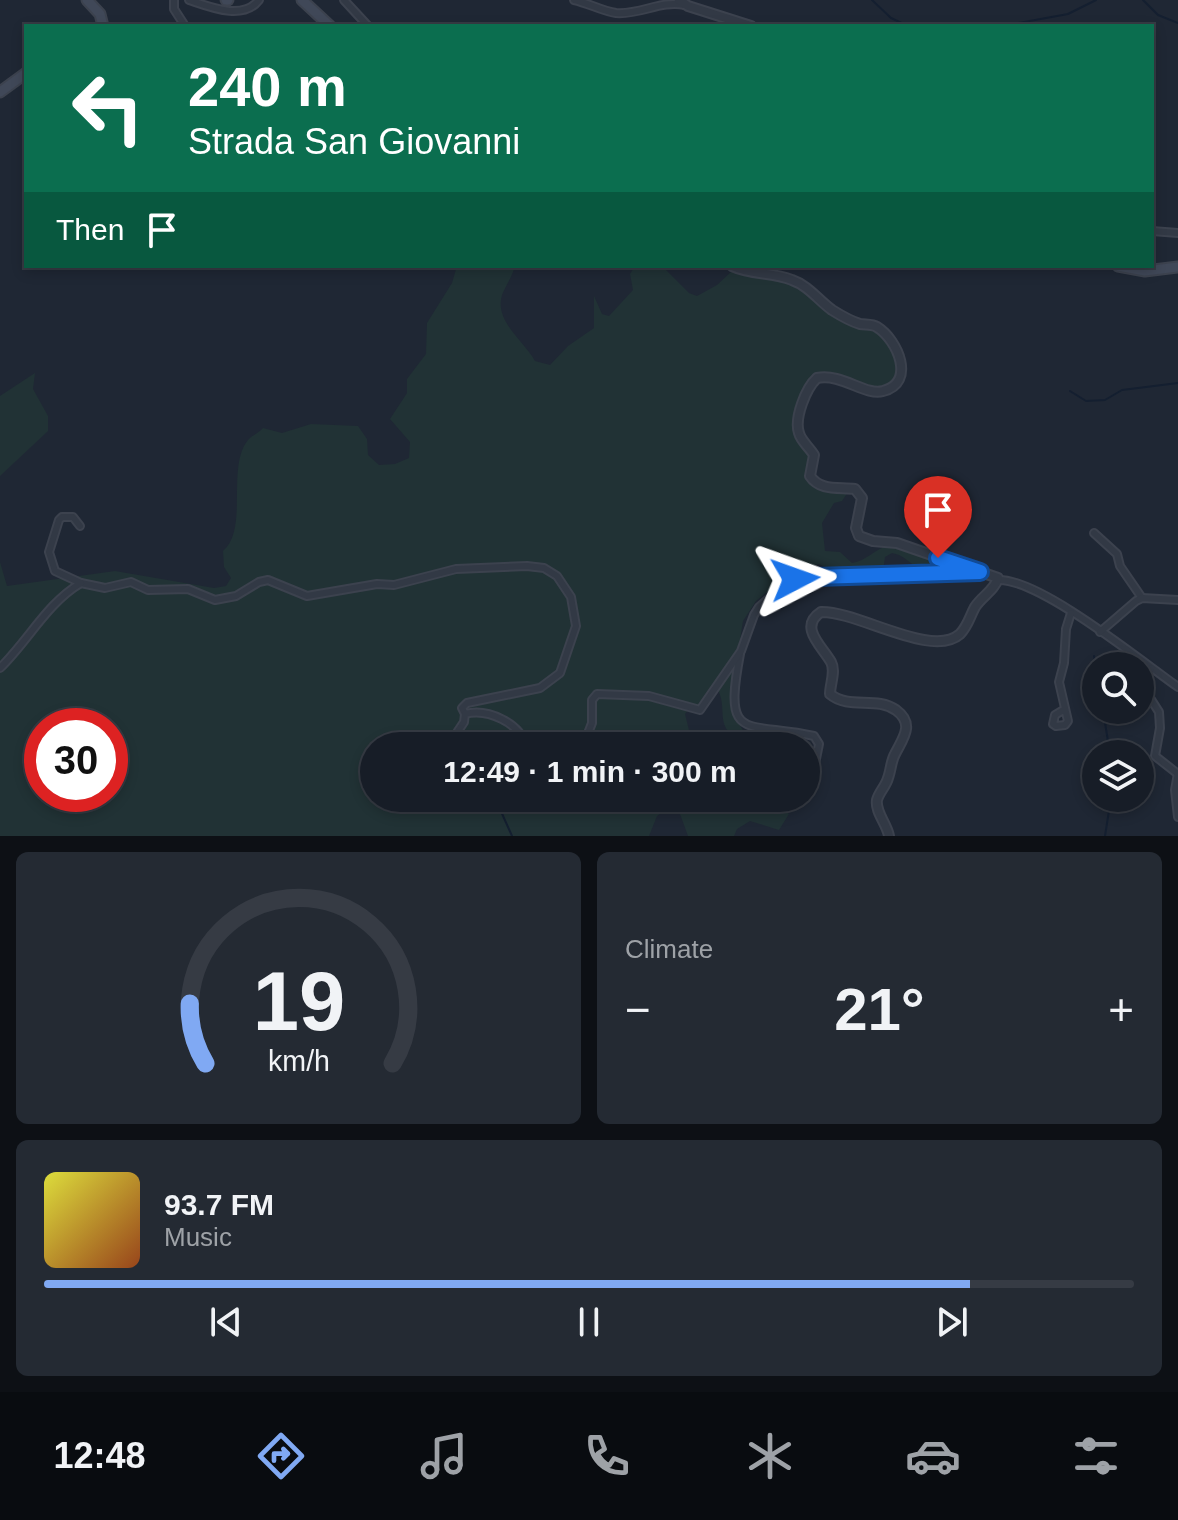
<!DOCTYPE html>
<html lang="en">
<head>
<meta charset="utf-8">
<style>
  :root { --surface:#171d27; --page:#242a33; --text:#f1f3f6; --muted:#9ea2a7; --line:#363b44; --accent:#80a9f3 }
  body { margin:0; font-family:Helvetica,sans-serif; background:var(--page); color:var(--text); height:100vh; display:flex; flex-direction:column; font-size:30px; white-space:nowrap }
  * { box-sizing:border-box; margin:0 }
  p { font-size:26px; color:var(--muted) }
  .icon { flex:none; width:44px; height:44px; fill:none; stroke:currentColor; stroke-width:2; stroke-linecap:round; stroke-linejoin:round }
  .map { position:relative; height:836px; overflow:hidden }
  .details { display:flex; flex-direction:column; gap:16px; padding:16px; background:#0d1015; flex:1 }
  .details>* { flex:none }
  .top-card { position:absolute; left:24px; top:24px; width:1130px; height:244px; border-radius:0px; box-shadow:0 4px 12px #0003,0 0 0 2px var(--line); background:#0b6e4f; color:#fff; overflow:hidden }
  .buttons { position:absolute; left:1082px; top:652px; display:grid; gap:16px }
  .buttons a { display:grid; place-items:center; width:72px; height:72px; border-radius:50%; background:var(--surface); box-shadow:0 4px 12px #0003,0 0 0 2px var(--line); font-size:40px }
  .speed { position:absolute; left:24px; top:708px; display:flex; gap:16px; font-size:40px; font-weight:700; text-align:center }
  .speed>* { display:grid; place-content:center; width:104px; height:104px; border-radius:50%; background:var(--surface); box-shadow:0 4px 12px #0003,0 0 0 2px var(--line); line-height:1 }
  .speed .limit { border:12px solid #d22; background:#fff; color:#111 }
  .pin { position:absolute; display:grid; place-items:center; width:68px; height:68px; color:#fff; margin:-82px -34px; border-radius:50% 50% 50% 0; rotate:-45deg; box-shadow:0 0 8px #0007 }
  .pin .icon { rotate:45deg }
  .me { position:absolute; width:88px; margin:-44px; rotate:86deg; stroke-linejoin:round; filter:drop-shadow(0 0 6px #0008) }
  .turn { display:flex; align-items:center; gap:28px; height:168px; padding:0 32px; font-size:36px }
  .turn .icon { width:104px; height:104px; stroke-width:2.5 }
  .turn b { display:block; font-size:56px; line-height:68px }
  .then { display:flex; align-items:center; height:76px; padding:0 32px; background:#0003; gap:16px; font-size:30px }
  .big { font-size:60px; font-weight:700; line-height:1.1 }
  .details .widget { flex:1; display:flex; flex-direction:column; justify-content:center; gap:12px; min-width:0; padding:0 28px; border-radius:12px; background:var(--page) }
  .details .dial { align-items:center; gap:0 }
  .dial svg { height:208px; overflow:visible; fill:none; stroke:var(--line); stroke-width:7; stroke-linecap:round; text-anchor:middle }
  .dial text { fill:var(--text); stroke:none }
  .song { display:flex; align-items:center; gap:24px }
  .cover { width:96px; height:96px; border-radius:12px; background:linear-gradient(135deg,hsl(60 70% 55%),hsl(20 70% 35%)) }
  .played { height:8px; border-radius:4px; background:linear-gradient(90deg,var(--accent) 85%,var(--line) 85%) }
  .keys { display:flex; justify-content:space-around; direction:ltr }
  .heat { display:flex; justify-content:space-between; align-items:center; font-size:44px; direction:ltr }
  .details .tiles { flex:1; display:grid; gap:16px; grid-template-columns:1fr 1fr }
  .widget:last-child { grid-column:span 2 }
  .trip { position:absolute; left:360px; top:732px; width:460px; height:80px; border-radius:40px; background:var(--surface); box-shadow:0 4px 12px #0003,0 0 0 2px var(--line); font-weight:700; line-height:80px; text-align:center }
  .menu { display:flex; height:128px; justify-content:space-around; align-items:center; background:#090c10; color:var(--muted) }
  .menu .icon { width:56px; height:56px }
  .menu .active { color:var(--accent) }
  .menu b { font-size:36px; color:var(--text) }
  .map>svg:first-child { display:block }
  .green { fill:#213235; fill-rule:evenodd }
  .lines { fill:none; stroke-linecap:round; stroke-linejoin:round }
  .stream { stroke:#141f30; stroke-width:2 }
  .minor-casing { stroke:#3c424e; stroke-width:10 }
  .tertiary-casing { stroke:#3c424e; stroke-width:12 }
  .secondary-casing { stroke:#3c424e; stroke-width:13 }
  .minor { stroke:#323945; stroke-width:6 }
  .tertiary { stroke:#323945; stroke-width:8 }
  .secondary { stroke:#404858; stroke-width:9 }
  .route-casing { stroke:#114b97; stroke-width:20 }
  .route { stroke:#1a73e8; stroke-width:14 }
</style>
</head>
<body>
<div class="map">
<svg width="1178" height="836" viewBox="0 0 1178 836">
  <rect width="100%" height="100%" fill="#1f2734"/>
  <g class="green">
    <path d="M457,266H515C512,277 506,285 502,295C494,321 524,341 535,361L550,365L568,346L594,328V296L602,314L609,316L633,290L630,274L635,266H662L689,293L697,296L717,285L732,271L792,284L857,326L878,333L884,337L896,360L898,374C876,404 848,369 819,373L803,392L798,439L811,459C797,490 825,488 848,492L842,501L834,503L822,523L825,551L840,552L852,563C866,561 875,549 887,546C902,542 947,564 962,570C948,570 928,574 915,566C906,560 903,555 892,553L885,557L883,572L833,571L819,564L805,568L790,566L777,574L772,588L756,601L743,621L731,695L736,719L744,732L739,740C714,726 728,710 718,690L710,691L698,705L691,706L685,714L693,746H374V798L769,799L789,814L779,830L750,821L737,829L734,836H688L680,814L666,809L657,816L649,836H0V562L7,586L115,571L214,588L226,586L231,578L224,567L223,551C249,529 226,467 248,440C252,435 259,433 263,428L282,433L311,424L358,426L367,439L368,455L379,465L395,464L409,458L410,442L390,419L407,393V379L426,354L427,323L452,283ZM42,726H110V794H42Z"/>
    <polygon points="35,373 33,389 48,416 48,431 0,476 0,396"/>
  </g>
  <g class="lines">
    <g class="stream">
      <polyline points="872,0 891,18 908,26"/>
      <polyline points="1143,0 1158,15 1178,23"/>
      <polyline points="1002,26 1068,14 1096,0"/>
      <polyline points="1070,391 1086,401 1105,400 1122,390 1178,383"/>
      <polyline points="1094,656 1096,667"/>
      <polyline points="1103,710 1110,754"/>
      <polyline points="495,798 512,836"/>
      <polyline points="1105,836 1111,798"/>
    </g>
    <defs>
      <g id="minor">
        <polyline points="174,0 174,9 185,26"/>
        <path d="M189,0C210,7 243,21 259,0"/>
        <polyline points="344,0 368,26"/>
        <path d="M574,0C588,3 602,11 616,13C641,15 660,0 685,5"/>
        <polyline points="1152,231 1178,233"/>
        <polyline points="1094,533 1117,554 1120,566 1142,598"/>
        <path d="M998,580C1039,578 1141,661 1178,687"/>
        <polyline points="81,583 105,588 131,582 148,590 188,589 215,600 236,596 259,582 268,580 307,596 377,584 394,585 456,569 527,566 544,568 557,576 571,597 576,626 560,673 540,688 467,703 462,708 465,714"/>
        <polyline points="1100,632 1136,601 1142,598 1178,600"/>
        <path d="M740,654C723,744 745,721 814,736L819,744L815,764"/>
        <path d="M0,668C28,641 47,603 81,583L55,571L49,552L59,520L62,517H73L80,526"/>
        <polyline points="1151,668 1143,687 1159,712 1160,728 1155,756 1178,774"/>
        <polyline points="1065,709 1055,715 1053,724 1056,726 1065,725 1068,721 1059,682 1064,663 1066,629 1071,613"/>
        <path d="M448,746L464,722L465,714C488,708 520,723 526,746"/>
        <polyline points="583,746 592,723 592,700 597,694 649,696 700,710 741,651 754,615 759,607 789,581 815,577 976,573"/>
        <polyline points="1178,773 1175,790 1178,817"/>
      </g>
      <g id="tertiary">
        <polyline points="679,0 688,6 751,26"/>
        <path d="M732,266C751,275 772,272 792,280C809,286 818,300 832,310C840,315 850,321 860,324C866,325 872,324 877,327C898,340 916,383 883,391C865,396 842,373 817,378C806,388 794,418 799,433C801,441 810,448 814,455L810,476C820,491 838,487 855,489L862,498L856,528L859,536L873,541L897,543L998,578C995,590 982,596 975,607C970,616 968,626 960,634C932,659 858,611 821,612C798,627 822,646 831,662C836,671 830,684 830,694C849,710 876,696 896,710C915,724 903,738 895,754C891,761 891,770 888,778C886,786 879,792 877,800C875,812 887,824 889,836"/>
      </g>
      <g id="secondary">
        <polyline points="87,0 100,14 103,26"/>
        <polyline points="226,0 228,0"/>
        <polyline points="302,0 330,26"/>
        <polyline points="0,92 26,73"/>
        <polyline points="1118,266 1145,271 1178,267"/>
      </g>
    </defs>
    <use href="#minor" class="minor-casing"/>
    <use href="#tertiary" class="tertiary-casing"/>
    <use href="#secondary" class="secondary-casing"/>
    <use href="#minor" class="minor"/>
    <use href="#tertiary" class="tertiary"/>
    <use href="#secondary" class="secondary"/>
  </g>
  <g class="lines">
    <defs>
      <polyline id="route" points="795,579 815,577 980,572 938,558"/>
    </defs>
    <use href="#route" class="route-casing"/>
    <use href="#route" class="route"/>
  </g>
</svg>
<div class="buttons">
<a><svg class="icon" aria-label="search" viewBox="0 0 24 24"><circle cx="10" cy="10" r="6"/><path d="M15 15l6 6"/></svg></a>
<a><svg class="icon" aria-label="layers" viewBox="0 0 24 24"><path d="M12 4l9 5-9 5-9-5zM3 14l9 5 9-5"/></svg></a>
</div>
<div class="speed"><div class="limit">30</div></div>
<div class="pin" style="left:938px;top:558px;background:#d93025"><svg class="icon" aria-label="arrive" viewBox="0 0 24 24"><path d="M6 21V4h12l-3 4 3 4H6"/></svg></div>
<svg class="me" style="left:795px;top:579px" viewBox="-20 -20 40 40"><path d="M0-17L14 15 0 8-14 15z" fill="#1a73e8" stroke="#fff" stroke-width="4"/></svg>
<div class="trip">12:49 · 1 min · 300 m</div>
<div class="top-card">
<div class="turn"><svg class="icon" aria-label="left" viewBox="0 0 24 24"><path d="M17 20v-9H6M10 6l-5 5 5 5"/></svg><div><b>240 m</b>Strada San Giovanni</div></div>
<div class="then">Then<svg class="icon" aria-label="arrive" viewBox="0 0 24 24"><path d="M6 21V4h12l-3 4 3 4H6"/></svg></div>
</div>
</div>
<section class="details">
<div class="tiles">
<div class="widget dial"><svg viewBox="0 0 100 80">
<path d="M14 69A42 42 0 1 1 86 69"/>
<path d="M14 69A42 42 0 0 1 8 46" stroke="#80a9f3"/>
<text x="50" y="56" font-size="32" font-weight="700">19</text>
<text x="50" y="72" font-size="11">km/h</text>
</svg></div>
<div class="widget"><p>Climate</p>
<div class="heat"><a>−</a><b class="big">21°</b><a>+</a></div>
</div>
<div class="widget">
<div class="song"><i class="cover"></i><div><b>93.7 FM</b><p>Music</p></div></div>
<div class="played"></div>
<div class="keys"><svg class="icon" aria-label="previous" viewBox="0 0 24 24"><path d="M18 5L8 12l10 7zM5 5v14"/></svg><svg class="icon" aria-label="pause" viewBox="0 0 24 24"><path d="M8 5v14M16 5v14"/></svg><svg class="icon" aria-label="next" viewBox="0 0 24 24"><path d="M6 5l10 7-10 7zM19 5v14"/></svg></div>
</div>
</div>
</section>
<nav class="menu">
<b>12:48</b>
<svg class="icon active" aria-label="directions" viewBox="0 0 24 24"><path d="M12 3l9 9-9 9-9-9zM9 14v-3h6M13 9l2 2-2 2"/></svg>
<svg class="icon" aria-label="music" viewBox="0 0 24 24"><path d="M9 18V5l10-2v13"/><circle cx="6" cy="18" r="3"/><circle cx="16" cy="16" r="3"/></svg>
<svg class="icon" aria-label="phone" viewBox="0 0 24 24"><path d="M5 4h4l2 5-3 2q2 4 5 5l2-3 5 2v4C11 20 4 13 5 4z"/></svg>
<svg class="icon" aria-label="climate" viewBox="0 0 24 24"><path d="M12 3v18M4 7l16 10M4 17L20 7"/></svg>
<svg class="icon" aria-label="car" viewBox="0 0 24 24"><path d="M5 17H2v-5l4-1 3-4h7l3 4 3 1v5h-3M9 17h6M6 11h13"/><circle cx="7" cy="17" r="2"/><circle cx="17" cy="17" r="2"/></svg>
<svg class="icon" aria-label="filters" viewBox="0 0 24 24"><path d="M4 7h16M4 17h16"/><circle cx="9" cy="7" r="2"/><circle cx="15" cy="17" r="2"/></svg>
</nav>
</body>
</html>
